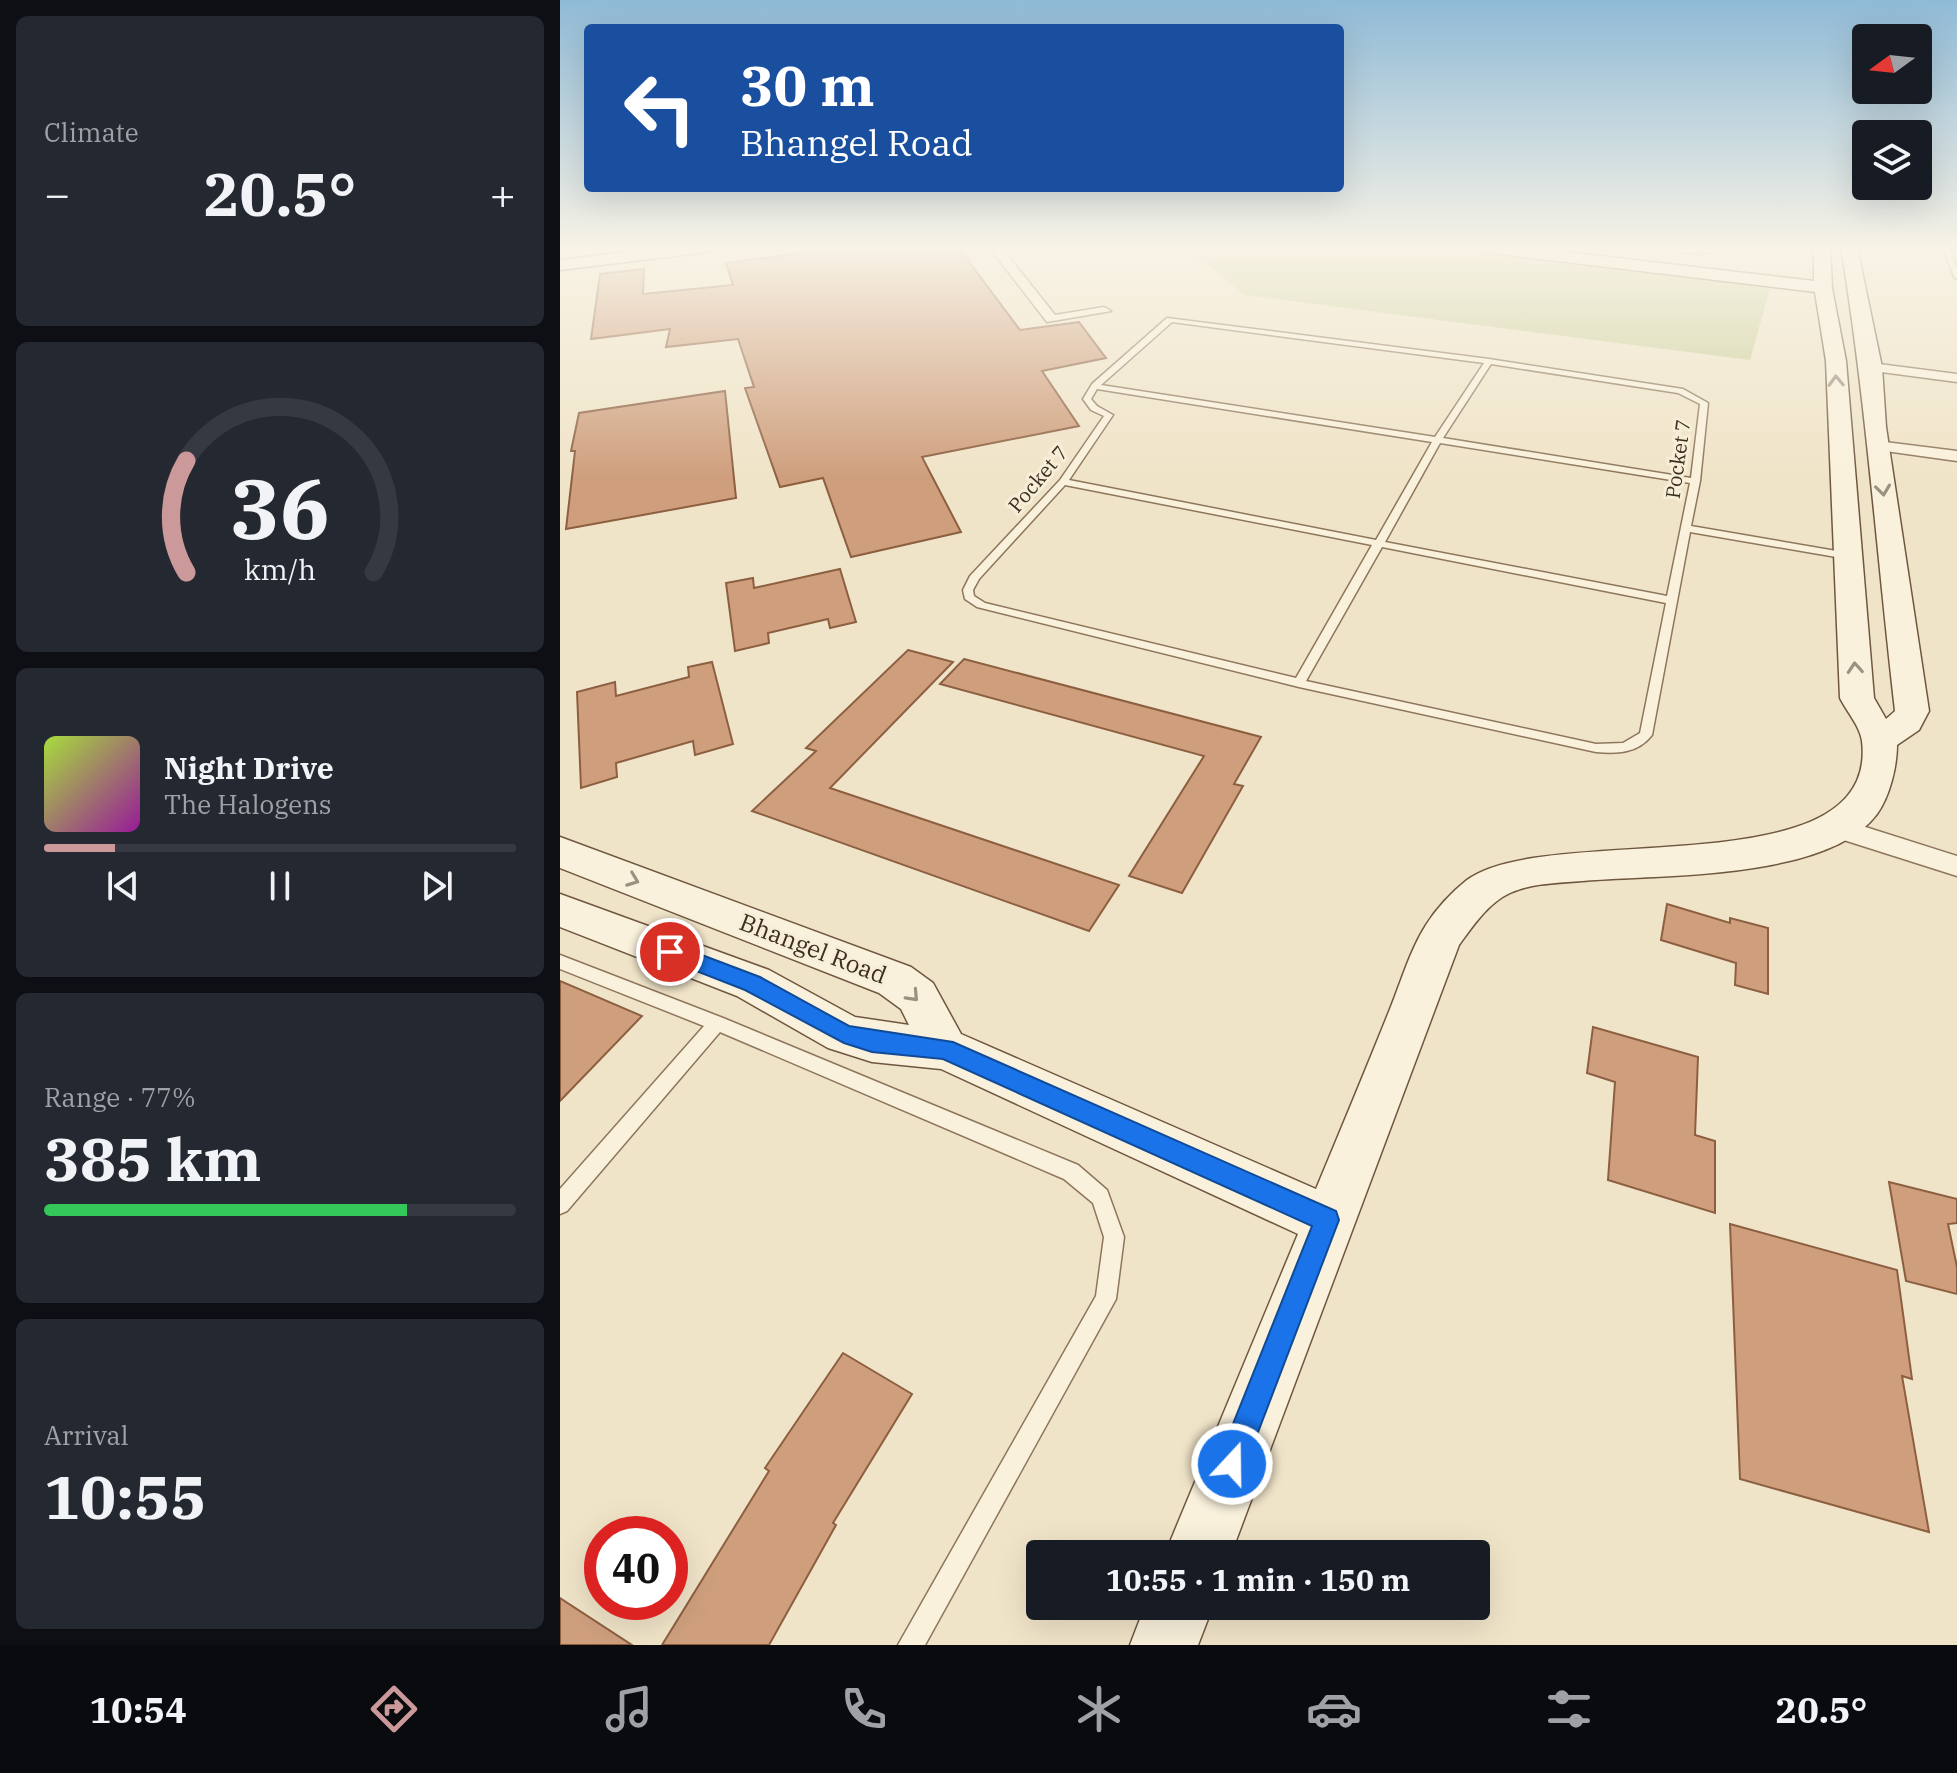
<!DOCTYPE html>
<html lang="en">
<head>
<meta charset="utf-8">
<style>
  :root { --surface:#171b24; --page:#242831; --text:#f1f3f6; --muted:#9ea1a6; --line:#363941; --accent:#cc999b }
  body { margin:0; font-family:"IBM Plex Serif",serif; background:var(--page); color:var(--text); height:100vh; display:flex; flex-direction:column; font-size:30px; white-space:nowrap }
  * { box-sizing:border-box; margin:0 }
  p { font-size:26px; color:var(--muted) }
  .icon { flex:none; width:44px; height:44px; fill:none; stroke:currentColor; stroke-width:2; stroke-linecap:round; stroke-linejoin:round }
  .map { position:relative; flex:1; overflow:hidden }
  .details { display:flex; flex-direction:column; gap:16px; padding:16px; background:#0d0f14; width:560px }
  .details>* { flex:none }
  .guide { position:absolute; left:24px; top:24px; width:760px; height:168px; border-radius:8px; box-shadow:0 8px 32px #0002; background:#1a4fa0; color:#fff; overflow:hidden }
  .needle { width:52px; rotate:255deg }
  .buttons { position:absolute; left:1292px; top:24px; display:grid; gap:16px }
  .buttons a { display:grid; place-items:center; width:80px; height:80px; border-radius:8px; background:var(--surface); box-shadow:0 8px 32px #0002; font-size:40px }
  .speed { position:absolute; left:24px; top:1516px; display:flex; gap:16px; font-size:40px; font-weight:700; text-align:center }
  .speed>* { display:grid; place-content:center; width:104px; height:104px; border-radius:50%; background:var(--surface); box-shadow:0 8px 32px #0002; line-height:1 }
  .speed .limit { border:12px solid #d22; background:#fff; color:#111 }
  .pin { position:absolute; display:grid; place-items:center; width:68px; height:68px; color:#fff; margin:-34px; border:4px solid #fff; border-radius:50%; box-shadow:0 2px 8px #0007 }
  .me { position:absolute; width:88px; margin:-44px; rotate:21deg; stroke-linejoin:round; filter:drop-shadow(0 0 6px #0008) }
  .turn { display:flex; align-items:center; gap:28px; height:168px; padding:0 24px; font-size:36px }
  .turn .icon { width:104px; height:104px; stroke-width:2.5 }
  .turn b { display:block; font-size:56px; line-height:68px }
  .big { font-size:60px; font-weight:800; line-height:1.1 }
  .details .card { flex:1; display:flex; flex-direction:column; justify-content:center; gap:12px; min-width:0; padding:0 28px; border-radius:12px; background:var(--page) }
  .details .dial { align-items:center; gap:0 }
  .dial svg { height:208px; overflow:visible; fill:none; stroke:var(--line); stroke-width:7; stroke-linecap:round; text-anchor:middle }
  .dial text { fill:var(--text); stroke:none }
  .song { display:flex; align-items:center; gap:24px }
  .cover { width:96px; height:96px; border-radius:12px; background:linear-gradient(135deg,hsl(80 70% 55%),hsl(300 70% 35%)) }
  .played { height:8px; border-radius:4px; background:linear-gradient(90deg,var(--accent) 15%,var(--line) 15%) }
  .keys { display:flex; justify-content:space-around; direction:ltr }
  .heat { display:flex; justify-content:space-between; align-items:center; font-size:44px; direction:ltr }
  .charge { height:12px; border-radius:6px; background:linear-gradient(90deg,#34c759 77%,var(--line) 0) }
  .trip { position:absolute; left:466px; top:1540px; width:464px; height:80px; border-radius:8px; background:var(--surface); box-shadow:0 8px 32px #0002; font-weight:800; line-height:80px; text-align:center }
  .menu { display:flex; height:128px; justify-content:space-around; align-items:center; background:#090b0e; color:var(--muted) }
  .menu .icon { width:56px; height:56px }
  .menu .selected { color:var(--accent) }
  .menu b { font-size:36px; color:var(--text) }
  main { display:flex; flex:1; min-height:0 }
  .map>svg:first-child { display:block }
  .green { fill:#c9cf9b }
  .building { fill:#cf9f7d; stroke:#8d5f41; stroke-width:2 }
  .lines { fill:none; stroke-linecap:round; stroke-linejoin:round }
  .lane-casing { stroke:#8d765c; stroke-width:3 }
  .street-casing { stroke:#8d765c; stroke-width:3 }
  .secondary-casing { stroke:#6f573f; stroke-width:3 }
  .lane { fill:#faf1dc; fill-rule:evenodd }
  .street { fill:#faf1dc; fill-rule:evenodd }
  .secondary { fill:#faf1dc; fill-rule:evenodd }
  .oneway { stroke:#9c907e }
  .route { fill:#1a73e8; stroke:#114b97; stroke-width:2 }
  .labels { text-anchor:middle; stroke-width:6; stroke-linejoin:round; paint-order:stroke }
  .far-street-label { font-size:20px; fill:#3d2e20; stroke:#f7eed8 }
  .street-label { font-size:24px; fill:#3d2e20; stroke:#f7eed8 }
</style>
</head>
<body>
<main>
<section class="details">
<div class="card"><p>Climate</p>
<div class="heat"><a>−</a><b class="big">20.5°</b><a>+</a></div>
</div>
<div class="card dial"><svg viewBox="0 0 100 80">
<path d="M14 69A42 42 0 1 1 86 69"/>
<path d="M14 69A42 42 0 0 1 14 26" stroke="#cc999b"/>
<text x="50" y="56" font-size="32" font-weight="700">36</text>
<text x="50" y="72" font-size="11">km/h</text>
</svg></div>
<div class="card">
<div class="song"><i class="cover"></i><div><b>Night Drive</b><p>The Halogens</p></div></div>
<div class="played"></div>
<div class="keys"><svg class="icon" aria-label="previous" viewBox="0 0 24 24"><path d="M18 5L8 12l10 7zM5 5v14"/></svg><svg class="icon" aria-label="pause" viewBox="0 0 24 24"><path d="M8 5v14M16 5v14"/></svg><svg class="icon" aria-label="next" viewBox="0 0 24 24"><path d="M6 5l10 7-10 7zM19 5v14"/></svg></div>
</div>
<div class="card"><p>Range · 77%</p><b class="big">385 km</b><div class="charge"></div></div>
<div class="card"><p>Arrival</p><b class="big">10:55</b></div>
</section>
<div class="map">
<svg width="1397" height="1645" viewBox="0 0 1397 1645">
  <rect width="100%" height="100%" fill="#f0e4c8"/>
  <polygon class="green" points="625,247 887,247 1211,285 1190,360 685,295"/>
  <g class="building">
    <polygon points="289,247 398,247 460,330 519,322 546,358 482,371 519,426 362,457 401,532 291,557 263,478 220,487 185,388 194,387 178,339 106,347 110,329 31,339 40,274 84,269 83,294 173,285 166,263"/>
    <polygon points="165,391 176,498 6,529 15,451 11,451 19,413"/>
    <polygon points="280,569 296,622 270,628 268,619 208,633 209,643 175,651 166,583 193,578 194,588"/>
    <polygon points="348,650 393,662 270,788 559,885 529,931 192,811 256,751 246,748"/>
    <polygon points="404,659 701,737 674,784 683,786 622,893 569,876 644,756 380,684"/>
    <polygon points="152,662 173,744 135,755 133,741 56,763 57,777 21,788 17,692 55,682 56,696 129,677 128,667"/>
    <polygon points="1107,904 1170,923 1170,918 1208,928 1208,994 1175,985 1176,963 1101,940"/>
    <polygon points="0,981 82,1016 0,1101"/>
    <polygon points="1033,1027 1138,1057 1135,1135 1155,1141 1155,1213 1048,1180 1055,1082 1027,1073"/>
    <polygon points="1329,1182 1397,1199 1397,1223 1388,1224 1397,1267 1397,1294 1346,1281"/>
    <polygon points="1170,1224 1337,1270 1352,1379 1342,1376 1369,1532 1180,1479"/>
    <polygon points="283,1353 352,1394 273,1523 276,1525 209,1645 102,1645 209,1471 205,1468"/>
    <polygon points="0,1598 72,1645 0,1645"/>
  </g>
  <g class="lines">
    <defs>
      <g id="lane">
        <polygon points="1079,247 1142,250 1168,247 1142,254"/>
        <polygon points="1383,247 1389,247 1397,268 1397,279 1394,277"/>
        <path d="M607,318L929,359L1123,389L1148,403L1140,481L1131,526L1288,553L1293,556L1288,559L1130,532L1092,735C1078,753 1058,754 1036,752L739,687L417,607L405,599L403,590L410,576L500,480L544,416L531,410L523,399L532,384ZM612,322L924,363L875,437L541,385ZM931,364L1118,393L1140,404L1131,478L883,438ZM537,389L872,442L816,540L509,480L553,415L537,406L531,399ZM880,443L1130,483L1107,596L825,542ZM505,485L812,545L736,678L425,603L414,596L413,590L419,579ZM822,547L1106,603L1080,733L1063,743L1036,744L746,681Z"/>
        <polygon points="0,955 163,1018 518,1165 547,1190 564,1237 556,1299 365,1645 338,1645 536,1296 544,1237 533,1203 504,1179 160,1032 7,1211 0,1214 0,1189 144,1026 0,969"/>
      </g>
      <g id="street">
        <polygon points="429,247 441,247 495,315 544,307 551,311 487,322"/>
        <polygon points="1311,363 1397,374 1397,382 1306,370 1306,364"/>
        <polygon points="1317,441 1397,451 1397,461 1311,449 1309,446"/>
        <polygon points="1277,818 1397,856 1397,876 1268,835 1264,828 1268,821"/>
      </g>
      <g id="secondary">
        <polygon points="109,247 156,247 148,252 0,270 0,260"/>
        <path d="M915,247H963L1254,281V247H1270L1272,288L1286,361L1314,698L1326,719L1335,711C1317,556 1306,400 1281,247H1297L1322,367L1326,427L1369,711L1359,730L1337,745C1337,766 1330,796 1317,814C1267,881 1098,874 1022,881C998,883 972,883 950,893C928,903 913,926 899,945L671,1554H605L738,1234L381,1069L312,1062L268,1048L177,996L0,927V894L209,970L295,1017L349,1025L341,1009L319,993L0,868V837L351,967L373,983L401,1034L756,1189C781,1129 806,1069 830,1009C841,982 850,950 866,925C876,909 892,892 907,880C987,820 1320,891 1302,741C1300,726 1287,712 1280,698L1266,361L1255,292L923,252Z"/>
        <polygon points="585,1606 653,1606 638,1645 570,1645"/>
      </g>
    </defs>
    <use href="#lane" class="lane-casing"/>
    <use href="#street" class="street-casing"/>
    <use href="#secondary" class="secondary-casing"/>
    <use href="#lane" class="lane"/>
    <use href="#street" class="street"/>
    <use href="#secondary" class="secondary"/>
  </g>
  <defs><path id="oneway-chevron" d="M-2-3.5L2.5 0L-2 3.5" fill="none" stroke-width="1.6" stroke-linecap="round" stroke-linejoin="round" transform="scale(2)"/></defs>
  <g class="oneway">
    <use href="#oneway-chevron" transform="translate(1276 381) rotate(-92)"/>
    <use href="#oneway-chevron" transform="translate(1323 490) rotate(83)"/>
    <use href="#oneway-chevron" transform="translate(1295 668) rotate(-94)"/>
    <use href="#oneway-chevron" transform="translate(73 880) rotate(21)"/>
    <use href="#oneway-chevron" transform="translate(353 996) rotate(47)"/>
  </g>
  <linearGradient id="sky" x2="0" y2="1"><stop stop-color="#8fbad6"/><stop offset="0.52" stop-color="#f8f3e6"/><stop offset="1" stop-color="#f8f3e6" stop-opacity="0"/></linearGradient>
  <rect width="1397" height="477" fill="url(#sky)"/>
  <polygon class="route" points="110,943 200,977 289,1026 393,1042 776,1211 779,1220 682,1474 672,1479 661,1474 657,1464 752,1226 383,1059 312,1052 284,1043 185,990 103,958 100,952"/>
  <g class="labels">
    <g class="far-street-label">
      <text transform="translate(1118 459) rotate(-82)" y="7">Pocket 7</text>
      <text transform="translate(478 479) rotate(-50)" y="7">Pocket 7</text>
    </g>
    <g class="street-label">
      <text transform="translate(253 949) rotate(21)" y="8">Bhangel Road</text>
    </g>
  </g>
</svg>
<div class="buttons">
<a><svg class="needle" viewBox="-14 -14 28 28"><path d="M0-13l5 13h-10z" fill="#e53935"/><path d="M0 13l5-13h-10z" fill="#9ea1a6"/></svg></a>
<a><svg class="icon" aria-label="layers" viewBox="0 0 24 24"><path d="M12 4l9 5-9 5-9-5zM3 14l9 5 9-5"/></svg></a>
</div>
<div class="speed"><div class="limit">40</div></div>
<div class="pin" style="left:110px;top:952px;background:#d93025"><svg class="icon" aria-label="arrive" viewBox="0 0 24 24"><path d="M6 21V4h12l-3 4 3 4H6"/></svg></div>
<svg class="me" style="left:672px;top:1464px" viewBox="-20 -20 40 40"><circle r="17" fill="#1a73e8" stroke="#fff" stroke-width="3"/><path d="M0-11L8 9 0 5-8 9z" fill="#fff"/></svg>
<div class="trip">10:55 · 1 min · 150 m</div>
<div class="guide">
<div class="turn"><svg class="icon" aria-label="left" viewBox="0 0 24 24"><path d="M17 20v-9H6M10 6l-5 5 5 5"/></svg><div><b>30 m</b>Bhangel Road</div></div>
</div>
</div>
</main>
<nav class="menu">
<b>10:54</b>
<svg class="icon selected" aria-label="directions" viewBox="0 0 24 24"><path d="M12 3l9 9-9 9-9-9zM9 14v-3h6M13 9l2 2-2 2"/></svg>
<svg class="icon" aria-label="music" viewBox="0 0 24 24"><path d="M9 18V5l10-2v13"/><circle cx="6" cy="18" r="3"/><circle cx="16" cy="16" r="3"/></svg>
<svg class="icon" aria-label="phone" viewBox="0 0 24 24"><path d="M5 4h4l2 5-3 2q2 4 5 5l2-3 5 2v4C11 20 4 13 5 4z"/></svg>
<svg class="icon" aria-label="climate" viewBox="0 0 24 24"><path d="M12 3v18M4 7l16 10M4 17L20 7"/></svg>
<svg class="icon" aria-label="car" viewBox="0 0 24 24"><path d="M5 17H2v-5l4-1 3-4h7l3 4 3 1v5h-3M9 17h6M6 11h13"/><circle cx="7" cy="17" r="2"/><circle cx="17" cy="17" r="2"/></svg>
<svg class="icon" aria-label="filters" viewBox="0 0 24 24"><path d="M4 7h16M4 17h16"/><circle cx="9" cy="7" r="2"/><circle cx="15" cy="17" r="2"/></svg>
<b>20.5°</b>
</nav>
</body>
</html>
